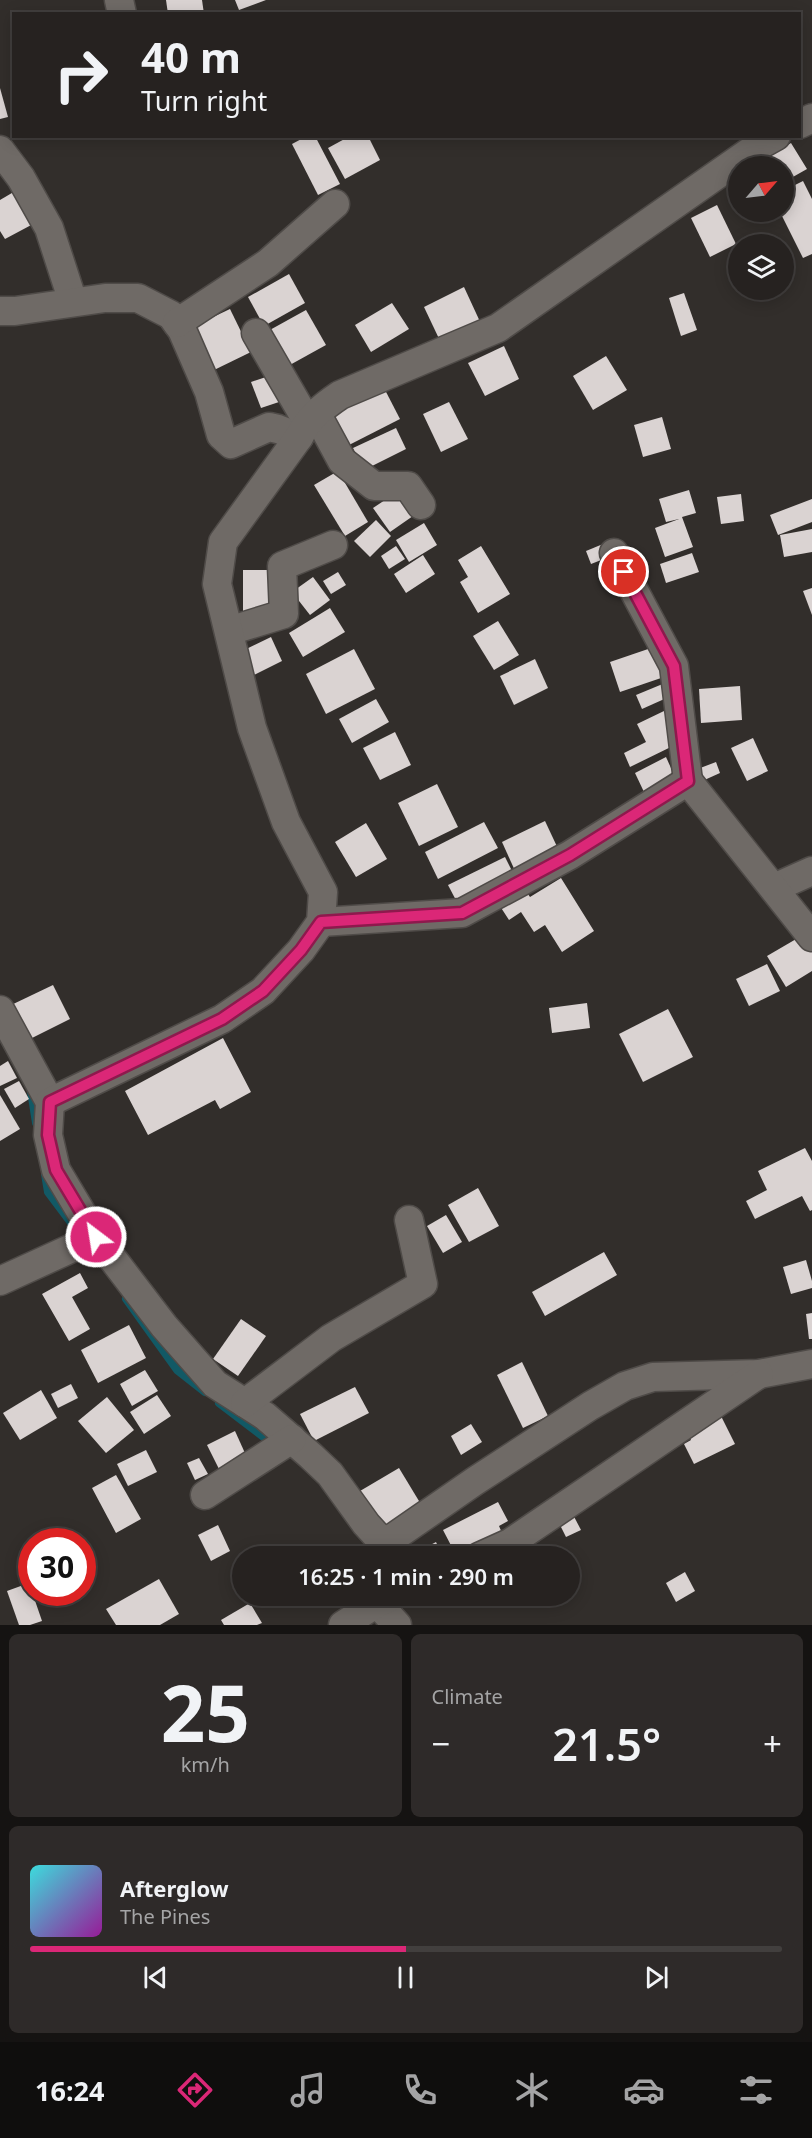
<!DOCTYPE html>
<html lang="en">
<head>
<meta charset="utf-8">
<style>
  :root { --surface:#262220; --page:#2e2a29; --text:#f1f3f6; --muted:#a4a4a5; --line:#423f3e; --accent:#db2777 }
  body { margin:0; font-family:"Noto Sans",sans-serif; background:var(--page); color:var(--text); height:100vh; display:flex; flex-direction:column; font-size:22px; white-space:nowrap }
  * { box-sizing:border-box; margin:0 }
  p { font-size:20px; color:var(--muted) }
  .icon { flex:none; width:33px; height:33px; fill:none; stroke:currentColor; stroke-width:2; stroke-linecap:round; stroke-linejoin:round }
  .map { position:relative; height:1625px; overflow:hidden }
  .panel { display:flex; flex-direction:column; gap:9px; padding:9px; background:#151312; flex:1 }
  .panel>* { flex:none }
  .banner { position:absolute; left:12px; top:12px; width:789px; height:126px; border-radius:0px; box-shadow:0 3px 15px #0003,0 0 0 2px var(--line); background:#262220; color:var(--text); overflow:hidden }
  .needle { width:39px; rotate:62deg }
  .tools { position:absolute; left:728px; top:156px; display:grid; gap:12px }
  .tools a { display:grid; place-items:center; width:66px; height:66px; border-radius:50%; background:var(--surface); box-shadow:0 3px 15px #0003,0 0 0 2px var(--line); font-size:30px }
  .speed { position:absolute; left:18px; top:1528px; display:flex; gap:12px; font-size:30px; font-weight:700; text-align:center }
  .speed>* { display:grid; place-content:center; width:78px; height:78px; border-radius:50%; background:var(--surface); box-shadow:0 3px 15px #0003,0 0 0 2px var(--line); line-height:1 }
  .speed .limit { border:9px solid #d22; background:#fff; color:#111 }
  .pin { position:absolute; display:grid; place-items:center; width:51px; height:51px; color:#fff; margin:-26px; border:3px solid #fff; border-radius:50%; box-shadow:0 2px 6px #0007 }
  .me { position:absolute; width:66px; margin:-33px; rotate:329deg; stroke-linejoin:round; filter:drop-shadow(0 0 4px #0008) }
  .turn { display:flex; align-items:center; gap:21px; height:126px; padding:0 30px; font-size:27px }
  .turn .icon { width:78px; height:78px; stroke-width:2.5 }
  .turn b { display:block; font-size:42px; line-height:51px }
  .big { font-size:45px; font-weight:600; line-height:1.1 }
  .panel .card { flex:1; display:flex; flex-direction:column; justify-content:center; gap:9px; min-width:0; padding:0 21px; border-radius:9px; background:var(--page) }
  .panel .dial { align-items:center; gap:0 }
  .dial b { font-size:78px; line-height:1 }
  .song { display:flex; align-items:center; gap:18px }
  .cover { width:72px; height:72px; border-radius:9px; background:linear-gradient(135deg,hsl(180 70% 55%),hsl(300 70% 35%)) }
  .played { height:6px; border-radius:3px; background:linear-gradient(90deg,var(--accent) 50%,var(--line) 50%) }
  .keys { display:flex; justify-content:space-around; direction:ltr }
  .heat { display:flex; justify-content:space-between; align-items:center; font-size:33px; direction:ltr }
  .panel .tiles { flex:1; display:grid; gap:9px; grid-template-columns:1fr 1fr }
  .card:last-child { grid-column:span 2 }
  .trip { position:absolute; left:232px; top:1546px; width:348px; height:60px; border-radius:30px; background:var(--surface); box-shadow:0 3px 15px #0003,0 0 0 2px var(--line); font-weight:600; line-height:60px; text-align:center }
  .dock { display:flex; height:96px; justify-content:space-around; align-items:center; background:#0f0e0d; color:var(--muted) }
  .dock .icon { width:42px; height:42px }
  .dock .current { color:var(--accent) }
  .dock b { font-size:27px; color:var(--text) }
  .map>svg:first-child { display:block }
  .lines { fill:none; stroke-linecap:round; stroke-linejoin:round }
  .stream { stroke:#125965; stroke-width:8 }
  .building { fill:#dad3d2 }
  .minor-casing { stroke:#4f4b48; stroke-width:31 }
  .minor { stroke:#6f6a66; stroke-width:28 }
  .route-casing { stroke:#8e194d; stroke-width:15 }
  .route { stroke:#db2777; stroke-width:10 }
</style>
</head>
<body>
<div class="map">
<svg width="812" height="1625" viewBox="0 0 812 1625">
  <rect width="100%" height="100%" fill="#322e2b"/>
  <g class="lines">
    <g class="stream">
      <polyline points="31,1091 36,1123"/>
      <polyline points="45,1174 48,1192 72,1224"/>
      <polyline points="126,1299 177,1370 205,1392"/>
      <polyline points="219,1403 274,1445"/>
    </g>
  </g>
  <g class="building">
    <polygon points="166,0 202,0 204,14 168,14"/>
    <polygon points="235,0 266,0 239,10"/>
    <polygon points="0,88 8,117 0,119"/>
    <polygon points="307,136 315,136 340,184 318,195 292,144"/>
    <polygon points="350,136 368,136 380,160 345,179 328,148"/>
    <polygon points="791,143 807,169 784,182 783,166 774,166 769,157"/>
    <polygon points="803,181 812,199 812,254 803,258 780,212 783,212 783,191"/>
    <polygon points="17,190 35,223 5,239 0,231 0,200"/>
    <polygon points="717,205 736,244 710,257 691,218"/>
    <polygon points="289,274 305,303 264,326 248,297"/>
    <polygon points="464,287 482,326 442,345 424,307"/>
    <polygon points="684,293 697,330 681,336 669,298"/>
    <polygon points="392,303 409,329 371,352 355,325"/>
    <polygon points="230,309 251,352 212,371 190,328"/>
    <polygon points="306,310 326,345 288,366 268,331"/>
    <polygon points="504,346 519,379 485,396 468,363"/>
    <polygon points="606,356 627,390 593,410 573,376"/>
    <polygon points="272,375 282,401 261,408 251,382"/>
    <polygon points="384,388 400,419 349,445 333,414"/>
    <polygon points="449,402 468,439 441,452 423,414"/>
    <polygon points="662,417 671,449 643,457 634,425"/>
    <polygon points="396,428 406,449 364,470 353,448"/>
    <polygon points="338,471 368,522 345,536 314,485"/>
    <polygon points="689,490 696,513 682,517 693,547 665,557 655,528 679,519 666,522 659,499"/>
    <polygon points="397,492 413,516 390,532 373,508"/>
    <polygon points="741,494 744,521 721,524 717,497"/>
    <polygon points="812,499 812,522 778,535 770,515"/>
    <polygon points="376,520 391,536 370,557 354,541"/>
    <polygon points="424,523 437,545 409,562 396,540"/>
    <polygon points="812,529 812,552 784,557 780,535"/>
    <polygon points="603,544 609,557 591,564 586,551"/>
    <polygon points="396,546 405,559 389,569 381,556"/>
    <polygon points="481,546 510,594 478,613 460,582 468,577 458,560"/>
    <polygon points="692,553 699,572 666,583 660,564"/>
    <polygon points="423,555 435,574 406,593 394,574"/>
    <polygon points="243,570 273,570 272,614 243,613"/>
    <polygon points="338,572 346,585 331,594 323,581"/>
    <polygon points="313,577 330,600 310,615 292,592"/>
    <polygon points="812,588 812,615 803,591"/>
    <polygon points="330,608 345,632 303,657 289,633"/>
    <polygon points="498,621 519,655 494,670 473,636"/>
    <polygon points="271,637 282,661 250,677 238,653"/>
    <polygon points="654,647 664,677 620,692 610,662"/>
    <polygon points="354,649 375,689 326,714 306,674"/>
    <polygon points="535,659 548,688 514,705 500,676"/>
    <polygon points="665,683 671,696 642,709 636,695"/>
    <polygon points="740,686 742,720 701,723 699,689"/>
    <polygon points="376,699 389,722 352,743 339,719"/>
    <polygon points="664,711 679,743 630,767 624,753 646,742 637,724"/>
    <polygon points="395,732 411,765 380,780 363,748"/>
    <polygon points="753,738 768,771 747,781 731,748"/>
    <polygon points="666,757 675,777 644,792 635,773"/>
    <polygon points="716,762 720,773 700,782 695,770"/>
    <polygon points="437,784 458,827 419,846 398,803"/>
    <polygon points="545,821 560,853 516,873 502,842"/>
    <polygon points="484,822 498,848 438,879 425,852"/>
    <polygon points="366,823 387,859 356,877 335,842"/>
    <polygon points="505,857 515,877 459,906 448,885"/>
    <polygon points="561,878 594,931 562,952 545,925 534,932 521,912 509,920 496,900 521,884 530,897"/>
    <polygon points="803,935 812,950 812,971 786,987 767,956"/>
    <polygon points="767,964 780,991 749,1006 736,979"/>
    <polygon points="53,985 70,1019 24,1042 7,1007"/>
    <polygon points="587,1003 590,1028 552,1033 549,1008"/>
    <polygon points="668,1009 693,1057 643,1082 619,1034"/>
    <polygon points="223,1038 251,1092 220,1109 215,1100 148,1135 125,1091"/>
    <polygon points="8,1061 17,1078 0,1086 0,1066"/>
    <polygon points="19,1081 29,1099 15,1108 4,1089"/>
    <polygon points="0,1095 20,1129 0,1141"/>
    <polygon points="805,1148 812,1161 812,1210 810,1211 802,1196 755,1219 746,1201 767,1190 758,1171"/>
    <polygon points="478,1188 499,1226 469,1242 448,1205"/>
    <polygon points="446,1215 462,1242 443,1253 427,1226"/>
    <polygon points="604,1252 617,1275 545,1316 532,1292"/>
    <polygon points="806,1260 812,1281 812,1288 791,1294 783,1267"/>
    <polygon points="80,1273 88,1288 72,1297 90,1329 69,1341 42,1294"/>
    <polygon points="812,1313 812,1339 809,1339 806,1314"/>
    <polygon points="241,1319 266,1336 238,1376 213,1359"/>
    <polygon points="129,1325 146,1358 98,1383 81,1350"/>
    <polygon points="522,1362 548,1416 523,1428 497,1375"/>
    <polygon points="145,1370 158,1391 132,1406 120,1384"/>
    <polygon points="71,1384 78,1398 58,1408 51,1394"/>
    <polygon points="355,1387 369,1413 314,1441 300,1414"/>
    <polygon points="41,1390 57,1418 20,1440 3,1413"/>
    <polygon points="157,1395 171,1416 144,1434 130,1412"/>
    <polygon points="107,1397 134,1430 106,1453 78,1421"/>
    <polygon points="718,1410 735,1444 694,1464 684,1444 691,1440 684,1426"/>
    <polygon points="471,1424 482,1442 461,1455 451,1436"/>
    <polygon points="235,1431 249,1462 222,1475 207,1445"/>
    <polygon points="146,1450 157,1472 128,1486 117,1464"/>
    <polygon points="199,1458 208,1474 195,1480 187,1463"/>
    <polygon points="399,1468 422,1506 383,1529 360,1491"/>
    <polygon points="116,1475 141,1519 116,1533 92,1488"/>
    <polygon points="498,1502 508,1521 499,1526 505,1540 472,1557 457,1557 443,1530"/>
    <polygon points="569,1507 581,1530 566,1537 555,1515"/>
    <polygon points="218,1525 230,1551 211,1561 198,1535"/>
    <polygon points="436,1542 443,1557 408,1557"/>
    <polygon points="685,1572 695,1591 676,1602 666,1583"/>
    <polygon points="159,1579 179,1614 160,1625 116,1625 106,1609"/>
    <polygon points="29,1583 42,1621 30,1625 19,1625 7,1591"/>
    <polygon points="250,1603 262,1623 257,1625 224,1625 221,1620"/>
  </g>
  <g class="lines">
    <defs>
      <g id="minor">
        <polyline points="119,0 122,14"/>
        <polyline points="800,124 812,118"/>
        <polyline points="0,150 21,178 49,228 73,302"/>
        <polyline points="0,311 15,311 105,298 138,298 171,315 182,330 209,392 221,435 231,444 269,427 278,429 299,437"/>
        <polyline points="177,323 268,263 335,204"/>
        <polyline points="256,333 307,421"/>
        <polyline points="316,413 342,461 374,486 408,486 421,505"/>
        <polyline points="614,553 674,666 688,781"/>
        <polyline points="229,631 284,614 282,566 333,545"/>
        <polyline points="774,888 812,871"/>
        <polyline points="321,922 462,913 570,855 688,781 812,937"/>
        <polyline points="0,1010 50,1102 48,1135 56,1170 96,1237"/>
        <path d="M50,1102L222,1019L263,991L301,950L321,922L323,892L286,822L252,728L217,584L223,542L299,437C309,418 322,407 340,395L498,328L758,146L776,136"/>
        <polyline points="0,1281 96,1237 164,1326 215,1384 265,1416 311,1456 330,1474 366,1524 384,1544 475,1481 590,1406 625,1386 653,1377 759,1374 812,1364"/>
        <polyline points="245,1403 331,1338 423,1284 409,1220"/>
        <polyline points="205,1495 292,1439"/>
        <polyline points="479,1557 510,1543 759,1374"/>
        <polyline points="377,1603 397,1625"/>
        <polyline points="343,1625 377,1603 393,1596"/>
      </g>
    </defs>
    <use href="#minor" class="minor-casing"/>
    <use href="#minor" class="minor"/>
  </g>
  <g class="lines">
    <defs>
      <polyline id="route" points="96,1237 56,1170 48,1135 50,1102 222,1019 263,991 301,950 321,922 462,913 570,855 688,781 674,666 624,572"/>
    </defs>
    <use href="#route" class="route-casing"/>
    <use href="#route" class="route"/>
  </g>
</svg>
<div class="tools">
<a><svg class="needle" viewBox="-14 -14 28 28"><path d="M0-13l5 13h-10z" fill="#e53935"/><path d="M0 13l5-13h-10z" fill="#a4a4a5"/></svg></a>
<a><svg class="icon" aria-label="layers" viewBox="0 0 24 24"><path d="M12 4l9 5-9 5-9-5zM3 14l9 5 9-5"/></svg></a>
</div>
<div class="speed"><div class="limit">30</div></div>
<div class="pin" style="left:624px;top:572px;background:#d93025"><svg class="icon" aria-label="arrive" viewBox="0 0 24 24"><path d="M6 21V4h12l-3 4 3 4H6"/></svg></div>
<svg class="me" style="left:96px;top:1237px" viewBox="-20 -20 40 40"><circle r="17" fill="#db2777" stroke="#fff" stroke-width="3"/><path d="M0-11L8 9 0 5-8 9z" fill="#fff"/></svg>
<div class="trip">16:25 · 1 min · 290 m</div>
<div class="banner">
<div class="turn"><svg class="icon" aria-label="right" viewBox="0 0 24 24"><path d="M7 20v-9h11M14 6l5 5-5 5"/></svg><div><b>40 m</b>Turn right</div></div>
</div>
</div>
<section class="panel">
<div class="tiles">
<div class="card dial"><b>25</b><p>km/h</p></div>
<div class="card"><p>Climate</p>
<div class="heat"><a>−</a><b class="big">21.5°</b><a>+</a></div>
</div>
<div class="card">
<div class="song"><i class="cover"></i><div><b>Afterglow</b><p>The Pines</p></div></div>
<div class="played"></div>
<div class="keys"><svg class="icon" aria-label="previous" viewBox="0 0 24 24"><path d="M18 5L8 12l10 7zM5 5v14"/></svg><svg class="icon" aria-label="pause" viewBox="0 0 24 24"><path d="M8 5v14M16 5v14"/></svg><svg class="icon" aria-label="next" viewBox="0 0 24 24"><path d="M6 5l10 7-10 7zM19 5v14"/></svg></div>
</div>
</div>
</section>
<nav class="dock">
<b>16:24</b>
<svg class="icon current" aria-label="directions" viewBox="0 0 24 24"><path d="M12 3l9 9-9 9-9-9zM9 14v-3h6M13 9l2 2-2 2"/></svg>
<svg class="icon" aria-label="music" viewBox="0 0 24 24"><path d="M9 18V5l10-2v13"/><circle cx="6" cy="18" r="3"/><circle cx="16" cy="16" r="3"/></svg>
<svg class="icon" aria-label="phone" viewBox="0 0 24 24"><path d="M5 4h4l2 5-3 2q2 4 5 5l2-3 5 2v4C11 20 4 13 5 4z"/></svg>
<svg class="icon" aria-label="climate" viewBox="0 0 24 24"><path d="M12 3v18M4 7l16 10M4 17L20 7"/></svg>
<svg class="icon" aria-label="car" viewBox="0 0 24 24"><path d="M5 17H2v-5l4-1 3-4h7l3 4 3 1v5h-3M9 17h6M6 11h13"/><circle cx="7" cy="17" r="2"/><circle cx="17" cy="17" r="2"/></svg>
<svg class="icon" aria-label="filters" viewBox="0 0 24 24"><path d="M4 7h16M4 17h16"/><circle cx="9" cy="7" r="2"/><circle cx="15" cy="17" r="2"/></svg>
</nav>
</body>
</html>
